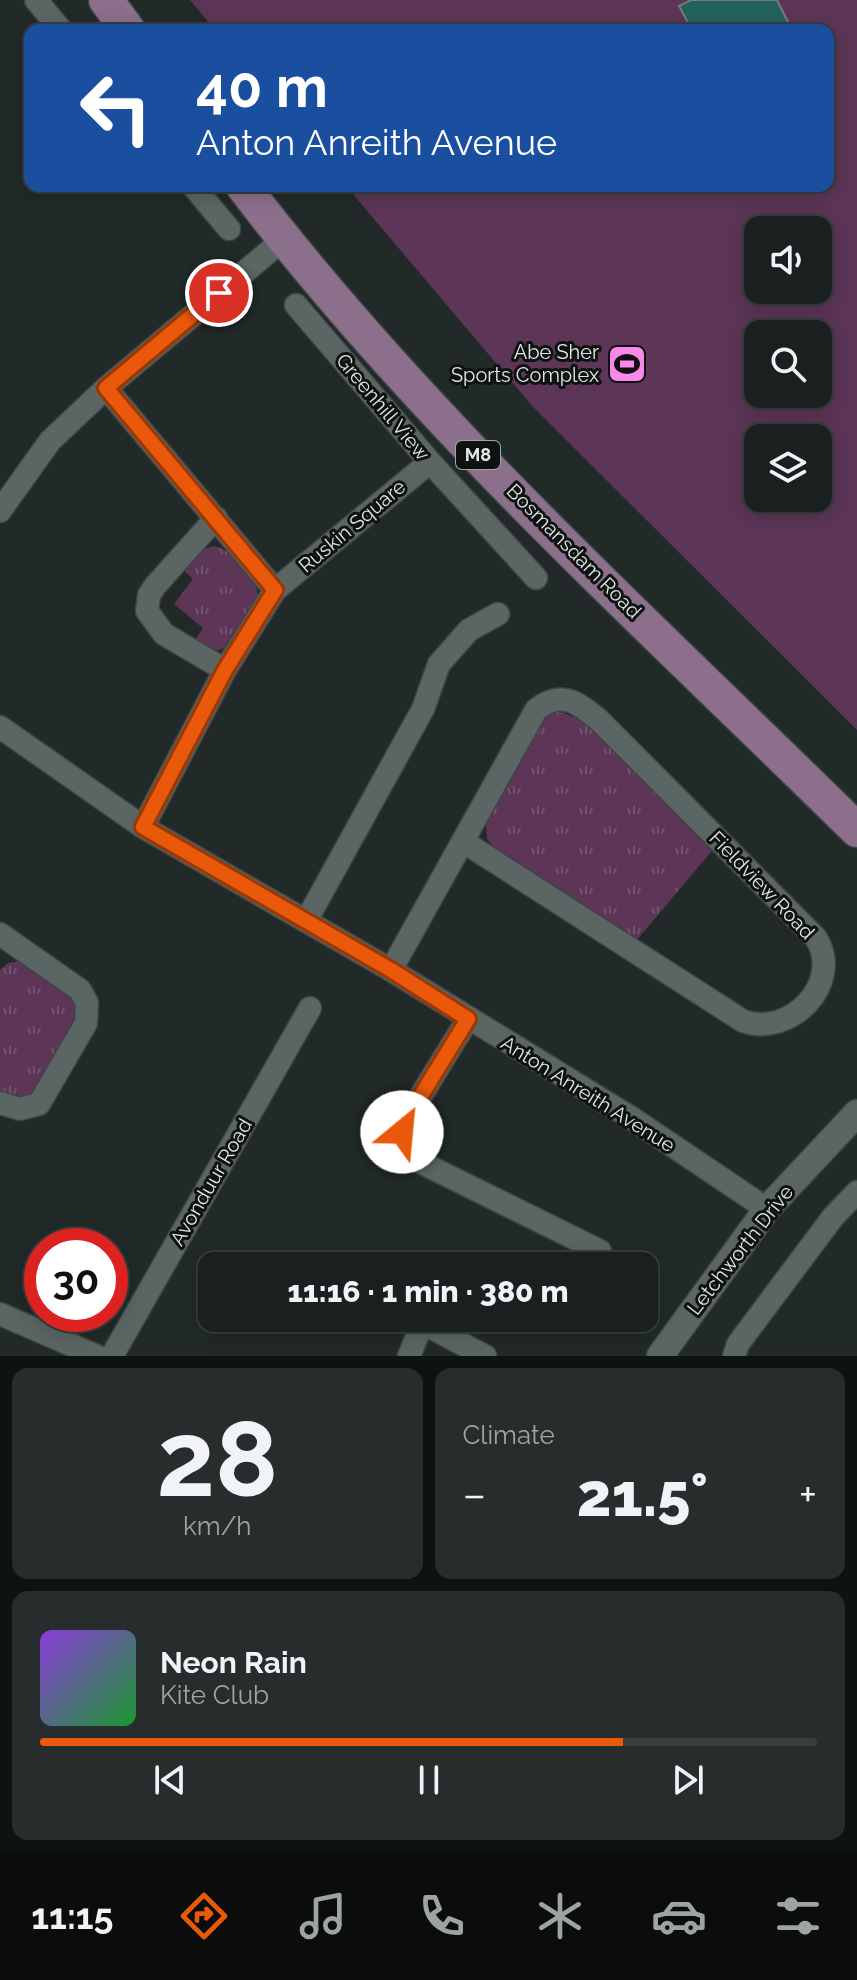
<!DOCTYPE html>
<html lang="en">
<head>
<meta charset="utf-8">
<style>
  :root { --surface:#19201f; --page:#262d2c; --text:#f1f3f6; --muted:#9fa3a4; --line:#373e3d; --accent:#ea580c }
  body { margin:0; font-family:Raleway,sans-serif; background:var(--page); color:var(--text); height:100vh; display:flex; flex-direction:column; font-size:30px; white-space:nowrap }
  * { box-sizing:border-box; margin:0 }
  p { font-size:26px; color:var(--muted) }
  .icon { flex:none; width:44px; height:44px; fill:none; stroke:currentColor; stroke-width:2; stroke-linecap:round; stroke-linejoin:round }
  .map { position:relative; height:1356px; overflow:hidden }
  .details { display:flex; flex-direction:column; gap:12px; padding:12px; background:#0e1211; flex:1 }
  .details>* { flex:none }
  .hud { position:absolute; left:24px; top:24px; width:810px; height:168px; border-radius:16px; box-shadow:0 4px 20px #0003,0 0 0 2px var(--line); background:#1a4fa0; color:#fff; overflow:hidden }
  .controls { position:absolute; left:744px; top:216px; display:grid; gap:16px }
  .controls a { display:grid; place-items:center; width:88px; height:88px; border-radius:16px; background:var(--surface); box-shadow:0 4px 20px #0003,0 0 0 2px var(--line); font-size:40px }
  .speed { position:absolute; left:24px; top:1228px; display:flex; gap:16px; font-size:40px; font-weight:700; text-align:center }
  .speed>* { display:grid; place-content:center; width:104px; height:104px; border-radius:50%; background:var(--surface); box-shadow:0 4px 20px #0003,0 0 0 2px var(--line); line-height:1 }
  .speed .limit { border:12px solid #d22; background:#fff; color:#111 }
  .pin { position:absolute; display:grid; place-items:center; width:68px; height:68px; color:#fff; margin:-34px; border:4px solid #fff; border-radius:50%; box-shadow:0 2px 8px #0007 }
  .me { position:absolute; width:88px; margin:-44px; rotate:28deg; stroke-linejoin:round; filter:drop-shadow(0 0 6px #0008) }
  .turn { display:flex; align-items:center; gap:28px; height:168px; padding:0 40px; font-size:36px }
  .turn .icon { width:104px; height:104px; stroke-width:2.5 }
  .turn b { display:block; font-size:56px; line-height:68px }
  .big { font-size:60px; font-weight:800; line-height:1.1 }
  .details .tile { flex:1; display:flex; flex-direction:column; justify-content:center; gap:12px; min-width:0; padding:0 28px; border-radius:16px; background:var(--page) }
  .details .dial { align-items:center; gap:0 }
  .dial b { font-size:104px; line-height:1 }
  .song { display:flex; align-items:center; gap:24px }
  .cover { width:96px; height:96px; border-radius:12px; background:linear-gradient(135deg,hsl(270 70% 55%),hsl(130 70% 35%)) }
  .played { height:8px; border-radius:4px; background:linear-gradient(90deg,var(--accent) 75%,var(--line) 75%) }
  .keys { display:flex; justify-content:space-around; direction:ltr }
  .heat { display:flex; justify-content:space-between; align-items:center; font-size:44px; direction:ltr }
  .details .tiles { flex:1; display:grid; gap:12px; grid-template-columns:1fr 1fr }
  .tile:last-child { grid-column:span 2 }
  .trip { position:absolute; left:198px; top:1252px; width:460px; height:80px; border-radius:16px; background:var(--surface); box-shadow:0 4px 20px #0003,0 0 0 2px var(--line); font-weight:800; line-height:80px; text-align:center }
  .dock { display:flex; height:128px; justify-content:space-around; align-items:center; background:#0a0d0c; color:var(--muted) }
  .dock .icon { width:56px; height:56px }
  .dock .current { color:var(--accent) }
  .dock b { font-size:36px; color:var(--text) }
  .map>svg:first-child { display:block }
  .park { fill:url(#park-tufts) }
  .garden { fill:#5c3557; fill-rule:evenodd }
  .building { fill:#23625a; stroke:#727e7c; stroke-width:2 }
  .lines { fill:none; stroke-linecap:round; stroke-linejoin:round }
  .minor-casing { stroke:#3e4645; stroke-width:25 }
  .tertiary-casing { stroke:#3e4645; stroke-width:29 }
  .primary-casing { stroke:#3e4645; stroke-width:37 }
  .minor { stroke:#5b6664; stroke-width:22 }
  .tertiary { stroke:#5b6664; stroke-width:26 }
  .primary { stroke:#8c708b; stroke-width:34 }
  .route-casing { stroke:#983908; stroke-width:20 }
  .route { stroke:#ea580c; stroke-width:14 }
  .labels { text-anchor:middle; stroke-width:6; stroke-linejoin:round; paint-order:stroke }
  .shield { fill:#0e1211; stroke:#a2a7a6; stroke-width:2 }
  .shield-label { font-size:18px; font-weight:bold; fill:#e1e7e6 }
  .poi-label { font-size:20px; fill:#e1e7e6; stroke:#0e1211; text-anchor:end }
  .street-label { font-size:20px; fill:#e1e7e6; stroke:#0e1211 }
</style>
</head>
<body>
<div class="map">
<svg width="857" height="1356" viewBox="0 0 857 1356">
  <defs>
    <pattern id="park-tufts" width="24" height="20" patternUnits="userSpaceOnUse" patternTransform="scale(2)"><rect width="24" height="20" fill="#5c3557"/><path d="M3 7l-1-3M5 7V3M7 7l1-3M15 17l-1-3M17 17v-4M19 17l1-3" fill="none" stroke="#73526f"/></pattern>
  </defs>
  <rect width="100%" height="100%" fill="#212a29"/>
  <g class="park">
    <path d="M214,546C233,550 258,578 258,598L229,646L216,651L194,642L203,628L174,604L193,579L181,568L199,551Z"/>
    <path d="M554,711C601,716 681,811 716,846L635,942L494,848L487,839L486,824L541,721Z"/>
    <polygon points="20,961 71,995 80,1013 37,1095 26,1101 0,1093 0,970 8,963"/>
  </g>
  <path class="garden" d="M190,0H857V730L534,408L346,186H828V30H215ZM758,230H818V290H758ZM758,334H818V394H758ZM758,438H818V498H758Z"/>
  <polygon class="building" points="691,0 777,0 792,30 692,30 679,6"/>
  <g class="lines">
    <defs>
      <g id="minor">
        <polyline points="36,0 61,30"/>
        <polyline points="193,186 229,229"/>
        <polyline points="296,305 430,462 536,578"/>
        <polyline points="106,388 275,590"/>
        <polyline points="0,511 50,441 106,388 284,239"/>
        <polyline points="216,518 155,586 149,595 147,611 164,634 225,670"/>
        <polyline points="0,727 143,827 391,970 630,1117 767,1209"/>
        <polyline points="143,827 225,670 275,590 430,462"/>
        <polyline points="306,921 423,709 439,664 469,630 498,614"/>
        <polyline points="0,934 80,990 87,1003 86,1023 39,1104 20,1109 0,1103"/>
        <path d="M391,970L536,710C561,689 579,703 600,721L816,938C844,983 790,1038 743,1021L464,842"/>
        <polyline points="468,1019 406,1120 403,1145 418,1161 600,1251"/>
        <polyline points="0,1314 97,1356"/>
        <polyline points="413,1318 485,1356"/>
        <polyline points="112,1356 310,1008"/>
        <polyline points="409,1356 422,1324"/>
        <polyline points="734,1356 738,1344 833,1217 857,1192"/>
      </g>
      <polyline id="tertiary" points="660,1356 767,1209 857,1113"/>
      <g id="primary">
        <polyline points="106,0 128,30"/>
        <path d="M243,186C423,422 646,622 857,830"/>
      </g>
    </defs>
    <use href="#minor" class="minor-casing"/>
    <use href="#tertiary" class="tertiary-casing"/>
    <use href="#primary" class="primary-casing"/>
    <use href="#minor" class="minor"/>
    <use href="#tertiary" class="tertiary"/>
    <use href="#primary" class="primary"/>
  </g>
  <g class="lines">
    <defs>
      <polyline id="route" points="219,293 106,388 275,590 225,670 143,827 391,970 468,1019 406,1120 402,1132"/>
    </defs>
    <use href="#route" class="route-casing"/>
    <use href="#route" class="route"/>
  </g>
  <defs>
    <symbol id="stadium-square" viewBox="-11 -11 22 22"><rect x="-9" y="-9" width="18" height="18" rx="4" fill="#f888ea" stroke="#0e1211"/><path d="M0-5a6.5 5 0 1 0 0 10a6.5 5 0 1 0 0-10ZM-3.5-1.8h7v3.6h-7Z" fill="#111"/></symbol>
  </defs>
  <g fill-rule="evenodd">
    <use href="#stadium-square" x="605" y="342" width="44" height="44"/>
  </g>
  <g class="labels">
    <rect class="shield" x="456" y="441" width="44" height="28" rx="6"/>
    <g class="shield-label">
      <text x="478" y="461">M8</text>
    </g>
    <g class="poi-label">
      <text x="599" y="359">Abe Sher<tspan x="599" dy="23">Sports Complex</tspan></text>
    </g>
    <g class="street-label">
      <text transform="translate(383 407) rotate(50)" y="7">Greenhill View</text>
      <text transform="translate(352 526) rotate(-40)" y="7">Ruskin Square</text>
      <text transform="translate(574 551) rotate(45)" y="7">Bosmansdam Road</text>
      <text transform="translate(762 885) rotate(46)" y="7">Fieldview Road</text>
      <text transform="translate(588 1094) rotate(32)" y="7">Anton Anreith Avenue</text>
      <text transform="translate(211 1182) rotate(-60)" y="7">Avonduur Road</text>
      <text transform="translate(740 1250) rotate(-52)" y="7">Letchworth Drive</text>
    </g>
  </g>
</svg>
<div class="controls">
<a><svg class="icon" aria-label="sound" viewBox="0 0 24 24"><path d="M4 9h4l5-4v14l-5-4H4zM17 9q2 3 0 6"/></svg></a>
<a><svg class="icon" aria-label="search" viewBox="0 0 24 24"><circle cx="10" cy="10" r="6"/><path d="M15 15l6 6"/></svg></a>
<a><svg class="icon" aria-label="layers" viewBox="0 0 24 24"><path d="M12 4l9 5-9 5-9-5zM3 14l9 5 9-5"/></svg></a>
</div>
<div class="speed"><div class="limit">30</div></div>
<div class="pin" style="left:219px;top:293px;background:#d93025"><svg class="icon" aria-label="arrive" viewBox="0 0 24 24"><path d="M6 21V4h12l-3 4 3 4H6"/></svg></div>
<svg class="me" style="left:402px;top:1132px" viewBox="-20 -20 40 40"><circle r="19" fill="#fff"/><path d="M0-13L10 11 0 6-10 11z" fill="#ea580c"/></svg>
<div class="trip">11:16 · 1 min · 380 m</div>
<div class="hud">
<div class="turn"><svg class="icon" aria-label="left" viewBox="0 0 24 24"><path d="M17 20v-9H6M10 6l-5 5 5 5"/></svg><div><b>40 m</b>Anton Anreith Avenue</div></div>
</div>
</div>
<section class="details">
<div class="tiles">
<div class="tile dial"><b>28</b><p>km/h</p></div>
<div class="tile"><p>Climate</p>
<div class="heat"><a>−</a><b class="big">21.5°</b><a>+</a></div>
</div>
<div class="tile">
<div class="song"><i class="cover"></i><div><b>Neon Rain</b><p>Kite Club</p></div></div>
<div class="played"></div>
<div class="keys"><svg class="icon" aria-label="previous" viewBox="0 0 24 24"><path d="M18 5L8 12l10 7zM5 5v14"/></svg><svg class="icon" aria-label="pause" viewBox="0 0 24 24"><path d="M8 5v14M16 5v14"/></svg><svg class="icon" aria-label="next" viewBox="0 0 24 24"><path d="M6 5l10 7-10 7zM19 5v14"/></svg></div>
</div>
</div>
</section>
<nav class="dock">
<b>11:15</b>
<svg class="icon current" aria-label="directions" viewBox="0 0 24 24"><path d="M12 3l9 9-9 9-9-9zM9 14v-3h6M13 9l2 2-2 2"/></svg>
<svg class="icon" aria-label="music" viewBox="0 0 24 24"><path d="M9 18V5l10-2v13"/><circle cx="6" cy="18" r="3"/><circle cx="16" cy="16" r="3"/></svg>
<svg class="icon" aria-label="phone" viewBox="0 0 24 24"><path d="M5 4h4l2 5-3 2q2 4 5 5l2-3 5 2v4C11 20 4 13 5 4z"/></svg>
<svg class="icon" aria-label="climate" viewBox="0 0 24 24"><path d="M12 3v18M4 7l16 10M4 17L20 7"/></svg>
<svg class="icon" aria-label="car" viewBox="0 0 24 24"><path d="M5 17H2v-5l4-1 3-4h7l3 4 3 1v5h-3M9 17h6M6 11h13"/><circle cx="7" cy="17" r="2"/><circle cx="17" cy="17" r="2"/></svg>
<svg class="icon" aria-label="filters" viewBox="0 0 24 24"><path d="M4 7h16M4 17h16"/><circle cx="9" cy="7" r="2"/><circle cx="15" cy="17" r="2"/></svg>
</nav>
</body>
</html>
